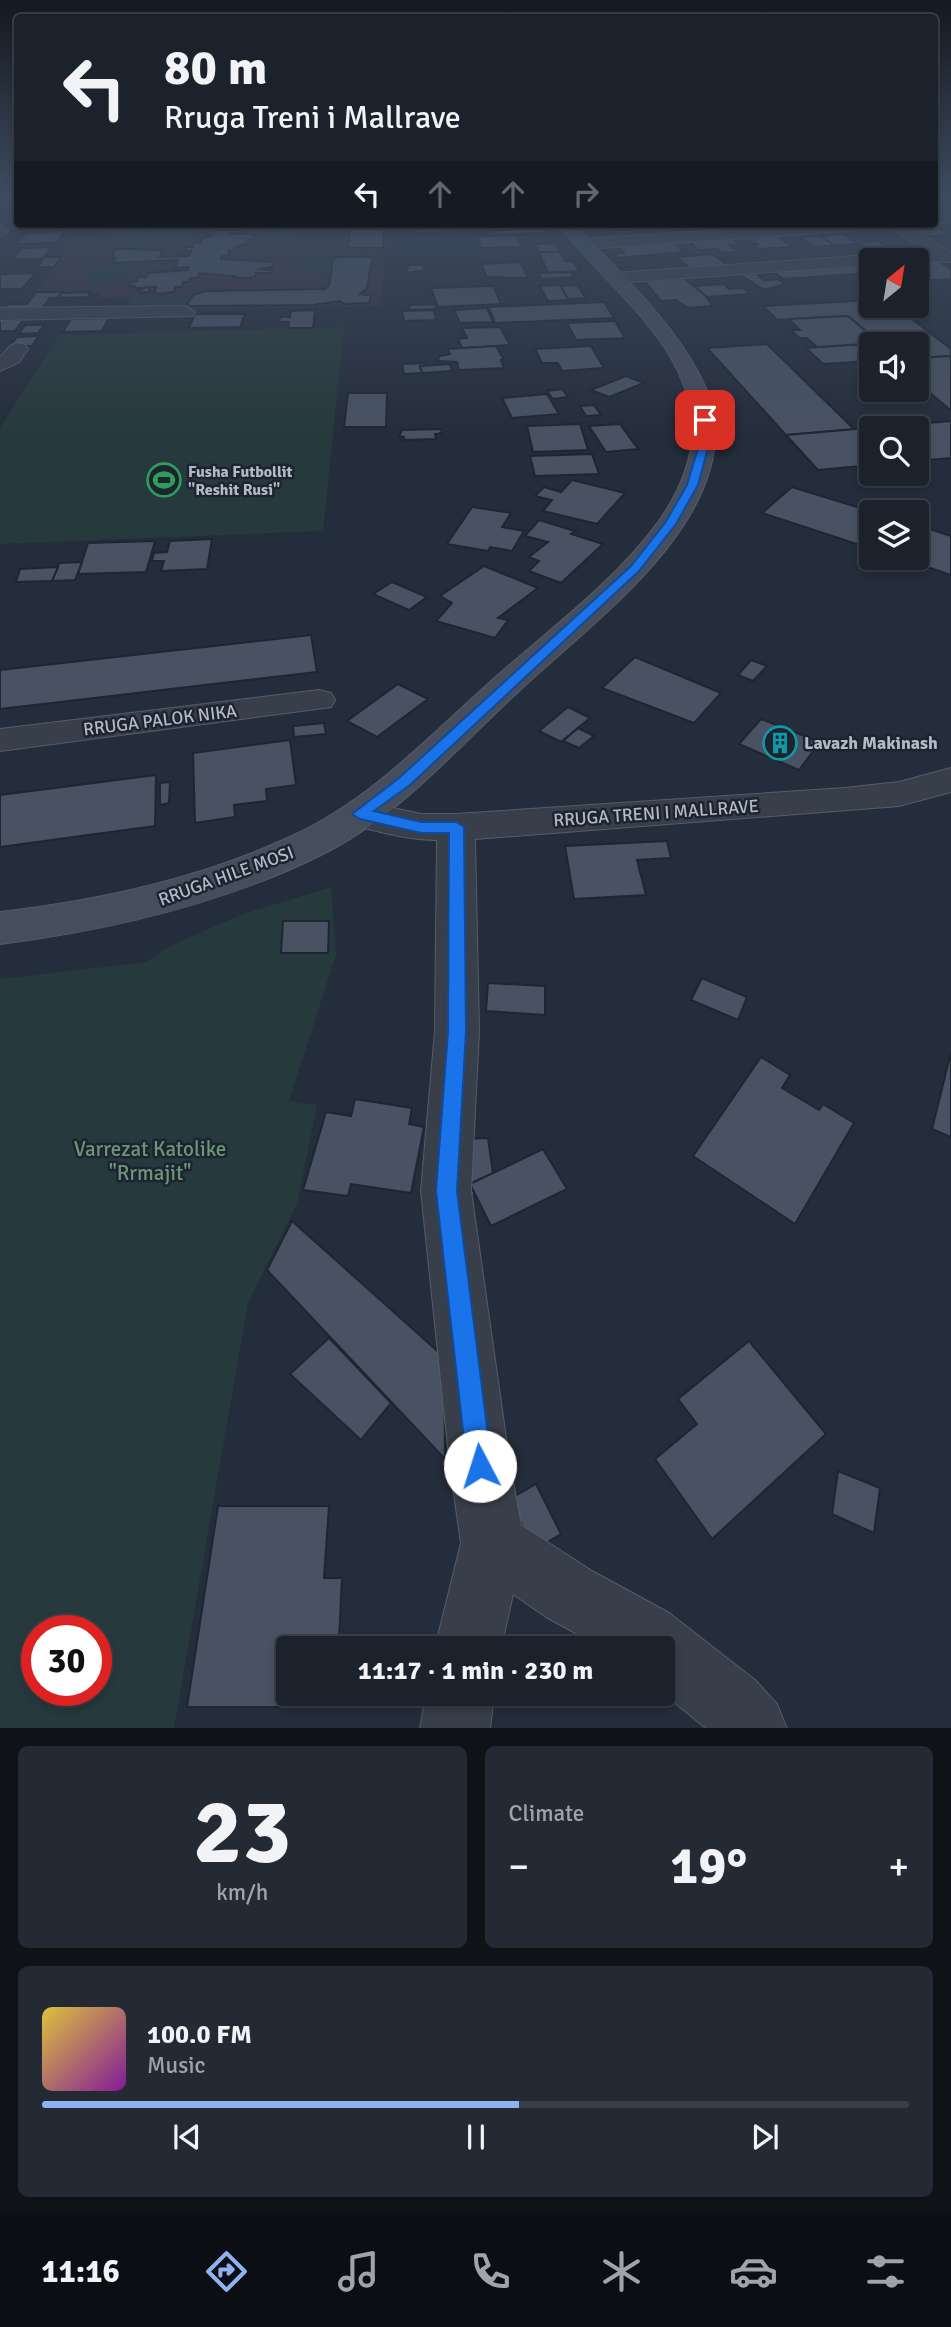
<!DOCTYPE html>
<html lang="en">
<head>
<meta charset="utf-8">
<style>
  :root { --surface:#1b222c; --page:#242a34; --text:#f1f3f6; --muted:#a0a4a9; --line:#393f48; --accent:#8db2f2 }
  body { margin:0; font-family:Signika,sans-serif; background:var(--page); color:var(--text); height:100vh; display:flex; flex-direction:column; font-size:26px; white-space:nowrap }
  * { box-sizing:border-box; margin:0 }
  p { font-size:23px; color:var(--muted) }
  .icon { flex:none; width:38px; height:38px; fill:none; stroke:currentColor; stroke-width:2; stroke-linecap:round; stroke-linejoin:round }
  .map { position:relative; height:1728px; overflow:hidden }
  .panel { display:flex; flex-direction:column; gap:18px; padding:18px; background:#0f1318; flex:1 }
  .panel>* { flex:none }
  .top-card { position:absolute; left:14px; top:14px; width:924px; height:214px; border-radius:7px; box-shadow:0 4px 10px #0003,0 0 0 2px var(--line); background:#1b222c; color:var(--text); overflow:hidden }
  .needle { width:46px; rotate:30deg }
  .controls { position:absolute; left:859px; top:248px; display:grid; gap:14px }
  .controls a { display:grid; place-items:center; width:70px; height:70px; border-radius:7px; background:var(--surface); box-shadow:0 4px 10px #0003,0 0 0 2px var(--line); font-size:35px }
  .speed { position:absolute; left:21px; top:1615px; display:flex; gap:14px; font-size:35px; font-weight:700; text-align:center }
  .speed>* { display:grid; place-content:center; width:91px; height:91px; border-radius:50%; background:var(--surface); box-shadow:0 4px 10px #0003,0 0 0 2px var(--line); line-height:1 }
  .speed .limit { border:10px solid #d22; background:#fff; color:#111 }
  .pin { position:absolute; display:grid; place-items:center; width:60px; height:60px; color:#fff; margin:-30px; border-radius:14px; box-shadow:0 4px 10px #0006 }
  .me { position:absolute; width:77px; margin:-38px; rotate:355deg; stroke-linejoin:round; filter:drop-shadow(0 0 5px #0008) }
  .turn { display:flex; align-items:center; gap:24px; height:147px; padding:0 35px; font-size:32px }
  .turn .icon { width:91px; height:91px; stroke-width:2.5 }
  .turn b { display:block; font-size:49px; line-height:60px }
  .lanes { display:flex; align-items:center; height:66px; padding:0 35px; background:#0003; justify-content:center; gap:35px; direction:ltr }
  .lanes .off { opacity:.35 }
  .big { font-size:52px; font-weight:700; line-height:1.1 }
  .panel .widget { flex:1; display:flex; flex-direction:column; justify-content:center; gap:10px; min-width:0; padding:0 24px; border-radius:10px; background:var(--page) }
  .panel .dial { align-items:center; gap:0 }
  .dial b { font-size:91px; line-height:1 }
  .song { display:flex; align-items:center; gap:21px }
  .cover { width:84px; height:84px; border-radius:10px; background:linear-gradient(135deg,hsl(50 70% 55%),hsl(290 70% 35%)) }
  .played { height:7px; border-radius:4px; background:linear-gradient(90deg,var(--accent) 55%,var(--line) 55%) }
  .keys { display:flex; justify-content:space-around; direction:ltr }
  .heat { display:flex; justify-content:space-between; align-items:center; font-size:38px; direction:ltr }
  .panel .tiles { flex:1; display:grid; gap:18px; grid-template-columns:1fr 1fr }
  .widget:last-child { grid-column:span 2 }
  .trip { position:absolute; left:276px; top:1636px; width:399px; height:70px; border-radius:7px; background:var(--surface); box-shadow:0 4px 10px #0003,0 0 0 2px var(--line); font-weight:700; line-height:70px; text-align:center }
  .tabs { display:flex; height:112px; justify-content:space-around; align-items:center; background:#0b0e12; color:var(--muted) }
  .tabs .icon { width:49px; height:49px }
  .tabs .selected { color:var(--accent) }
  .tabs b { font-size:32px; color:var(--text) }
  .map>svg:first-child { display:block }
  .medical { fill:#343240 }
  .green { fill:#26393c; fill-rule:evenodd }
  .building { fill:#485262; stroke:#1f2632; stroke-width:2 }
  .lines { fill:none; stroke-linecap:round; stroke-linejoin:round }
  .minor-casing { stroke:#565d69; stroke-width:2 }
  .secondary-casing { stroke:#565d69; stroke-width:2 }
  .minor { fill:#383f4b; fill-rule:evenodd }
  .secondary { fill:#464e5e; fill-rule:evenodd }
  .route { fill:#1a73e8; stroke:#114b97; stroke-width:2 }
  .labels { text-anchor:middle; stroke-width:5; stroke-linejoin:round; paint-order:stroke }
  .far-poi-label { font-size:16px; font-weight:bold; fill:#b3bac7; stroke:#1d2430; text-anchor:start }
  .street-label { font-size:18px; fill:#b3bac7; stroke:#1d2430 }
  .poi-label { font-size:18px; font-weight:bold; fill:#b3bac7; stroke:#1d2430; text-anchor:start }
  .near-park-label { font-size:21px; fill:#6c9677; stroke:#1d2430 }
</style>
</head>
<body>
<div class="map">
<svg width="951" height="1729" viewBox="0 0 951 1729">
  <rect width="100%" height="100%" fill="#242d3b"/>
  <polygon class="medical" points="113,224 390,224 380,306 123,312 132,297 58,298 61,292 36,292 77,236 96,234 102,226"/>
  <g class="green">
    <polygon points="199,227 185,247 103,248 111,233"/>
    <polygon points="297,229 290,250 244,253 245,247 255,244 261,231"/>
    <polygon points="378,252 377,256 336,257 331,260 327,279 297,265 305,254"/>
    <polygon points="170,262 169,265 140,266 138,270 131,270 124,284 106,285 85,279 94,265"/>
    <polygon points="190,294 184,305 127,306 133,297 168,298"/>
    <polygon points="344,327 323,531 0,544 0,428 59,335"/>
    <path d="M331,887L336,955L289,1101L317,1105L297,1204L248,1303L174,1728H0V979L146,962L168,947L240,915ZM37,1631H96V1690H37Z"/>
  </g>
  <g class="building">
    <polygon points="415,224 457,224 458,232 414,233"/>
    <polygon points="648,224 680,224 686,230 656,232"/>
    <polygon points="624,225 631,229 600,232 595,227"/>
    <polygon points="543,226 548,233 489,236 487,232"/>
    <polygon points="351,227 384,227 383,248 348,248"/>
    <polygon points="937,228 949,235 919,237 907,230"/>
    <polygon points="242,230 245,231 227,234 251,234 255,235 255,239 248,239 248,243 235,247 234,251 229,251 228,256 222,256 221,259 274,262 273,267 257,269 272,270 271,273 256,273 256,276 249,278 234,278 235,276 199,273 198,278 190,278 189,282 183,282 182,287 175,287 174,292 158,294 155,292 156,287 147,287 152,291 141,293 138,291 145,288 134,288 135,286 129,286 131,282 137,281 138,277 146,277 148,273 188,270 189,267 175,268 178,260 113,263 116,258 111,258 115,249 127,249 163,250 160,257 189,256 191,251 185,251 187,247 193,247 194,243 200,243 201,239 214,235 215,231"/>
    <polygon points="66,231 56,243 17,244 26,233"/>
    <polygon points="844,234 858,244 834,245 820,236"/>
    <polygon points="517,235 521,247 481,248 477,236"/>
    <polygon points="777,236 792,247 759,249 753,245 758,244 750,238"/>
    <polygon points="820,236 834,245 814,247 801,237"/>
    <polygon points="732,239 739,244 729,245 738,252 722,253 717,249 699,250 688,240"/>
    <polygon points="671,241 684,252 619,258 614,254 624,253 619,248 611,248 608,245"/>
    <polygon points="878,241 890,249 908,247 916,251 877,254 858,243"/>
    <polygon points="555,243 560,252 539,252 534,244"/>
    <polygon points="52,247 43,259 12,259 22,248"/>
    <polygon points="539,252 560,252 566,262 572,261 580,271 548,273"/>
    <polygon points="712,254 730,267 693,270 676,257"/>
    <polygon points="44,257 61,257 54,267 37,267"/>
    <polygon points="337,257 374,257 372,260 367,288 360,294 371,296 369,303 344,304 340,301 313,305 186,306 193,295 206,291 325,289 329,286 333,260"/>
    <polygon points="938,261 951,269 951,279 924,281 917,277 917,262"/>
    <polygon points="520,262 528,278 487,277 481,264"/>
    <polygon points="408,265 422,265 426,270 407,273"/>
    <polygon points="859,266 870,273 783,279 773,271"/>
    <polygon points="570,272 574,277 542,279 538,273"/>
    <polygon points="36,273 22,289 0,289 0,274"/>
    <polygon points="756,273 765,281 778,279 785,284 764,290 739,274"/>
    <polygon points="684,278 707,297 712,306 688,308 676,300 661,301 644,281"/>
    <polygon points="724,284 729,289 744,288 749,294 707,297 694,286"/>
    <polygon points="560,285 569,300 548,301 540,286"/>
    <polygon points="577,285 586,298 568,299 561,286"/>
    <polygon points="493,286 501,304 438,307 431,288"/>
    <polygon points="36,292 62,292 58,298 50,298 43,307 60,307 56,313 4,310 8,304 27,304"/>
    <polygon points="91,292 89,295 97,295 95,297 58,298 61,293"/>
    <polygon points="872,300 872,306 895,306 951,349 951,356 917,358 917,345 872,345 872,361 823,364 806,348 880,343 848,316 777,320 763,306"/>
    <polygon points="604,302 614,318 495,323 489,307"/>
    <polygon points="435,304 437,309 410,310 409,305"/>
    <polygon points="487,308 493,322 460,323 454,310"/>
    <polygon points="315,310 313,328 288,328 289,322 279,322 280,317 290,317 291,311"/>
    <polygon points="434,310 436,320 404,321 402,311"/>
    <polygon points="195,314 245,314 240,327 189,328"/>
    <polygon points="0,316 5,316 1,320 23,320 15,331 0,331"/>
    <polygon points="848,316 880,343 817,347 807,338 799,338 791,330 800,330 789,319"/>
    <polygon points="109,318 102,331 63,332 71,319"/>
    <polygon points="615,321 625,338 576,340 567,323"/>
    <polygon points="25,325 44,325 38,333 19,334"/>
    <polygon points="500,327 510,345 462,348 458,339 467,338 462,328"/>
    <polygon points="39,336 32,346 10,346 17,337"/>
    <polygon points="767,344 854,429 786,435 707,348"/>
    <polygon points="496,346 504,360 501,360 504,368 459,370 457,362 437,361 440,356 450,354 448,349"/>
    <polygon points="591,346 604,368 562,371 558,363 542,363 535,349"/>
    <polygon points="951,356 951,409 949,409 917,382 917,358"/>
    <polygon points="424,363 425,366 420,366 422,373 404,374 402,364"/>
    <polygon points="450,364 452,371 422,373 420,366"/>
    <polygon points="626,376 644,383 609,397 591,390"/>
    <polygon points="562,389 568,397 553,399 547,391"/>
    <polygon points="348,393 387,393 386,427 344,427"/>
    <polygon points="547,394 559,414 512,418 502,398"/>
    <polygon points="594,405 601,415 586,416 580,406"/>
    <polygon points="951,421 951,458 917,461 917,429 872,429 872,465 818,470 786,435"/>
    <polygon points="580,424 588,450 533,452 527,426"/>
    <polygon points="620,424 638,449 606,452 589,426"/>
    <polygon points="441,429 442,433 435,434 436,439 404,440 404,437 399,436 402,430"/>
    <polygon points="592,454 599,474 535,476 530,456"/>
    <polygon points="572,480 625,493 597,524 543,511 552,500 535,496 544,487 561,492"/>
    <polygon points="792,487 876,513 872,513 872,549 762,513"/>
    <polygon points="472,507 511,513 502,527 524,531 512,551 490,547 488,551 447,544"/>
    <polygon points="539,520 575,531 571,534 603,544 561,583 529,571 539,561 529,557 548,542 525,536"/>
    <polygon points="917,525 951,536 951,575 901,558 917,558"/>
    <polygon points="212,539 207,569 161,571 164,561 152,561 154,553 167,552 170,541"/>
    <polygon points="155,541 146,572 78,574 88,543"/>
    <polygon points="82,562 75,580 52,581 59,563"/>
    <polygon points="484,566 538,588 498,618 508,620 495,638 436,621 452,603 440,596"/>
    <polygon points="58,567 52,581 16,582 20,569"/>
    <polygon points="392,582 427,597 409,610 373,594"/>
    <polygon points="311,635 317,672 0,709 0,670"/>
    <polygon points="635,657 721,693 694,723 602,688"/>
    <polygon points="751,660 767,666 753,681 738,675"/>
    <polygon points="398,684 428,699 377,737 347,721"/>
    <polygon points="568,707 590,718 561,742 539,731"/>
    <polygon points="761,719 820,742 799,770 739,744"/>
    <polygon points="324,723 326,734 294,737 293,726"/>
    <polygon points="578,728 594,736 579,748 563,741"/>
    <polygon points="290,740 296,785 266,789 267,801 234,805 235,817 195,823 193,753"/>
    <polygon points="156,775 155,826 0,847 0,795"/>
    <polygon points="170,782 169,803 160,805 160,783"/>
    <polygon points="667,841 671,858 637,860 646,895 574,899 565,846"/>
    <polygon points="283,921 329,921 328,953 281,953"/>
    <polygon points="702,978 747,997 738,1020 691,1000"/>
    <polygon points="488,983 545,986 545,1015 486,1011"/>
    <polygon points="951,1052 951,1137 932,1129"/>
    <polygon points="761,1057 790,1075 782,1088 819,1110 823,1104 854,1123 795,1224 693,1156"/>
    <polygon points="355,1099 412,1108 409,1124 424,1127 411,1193 351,1184 348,1196 303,1190 326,1112 351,1116"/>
    <polygon points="488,1138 493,1173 470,1184 475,1195 461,1201 460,1139"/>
    <polygon points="543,1149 567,1189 491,1226 470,1184"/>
    <polygon points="292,1221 444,1357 445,1459 267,1270"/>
    <polygon points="329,1338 391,1403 361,1440 290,1374"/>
    <polygon points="749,1341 826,1434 712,1539 655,1459 697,1424 678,1399"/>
    <polygon points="838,1471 880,1488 874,1533 832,1514"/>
    <polygon points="536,1484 561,1534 534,1550 510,1499"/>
    <polygon points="218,1506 329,1506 324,1578 342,1578 339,1640 318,1640 317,1648 289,1648 289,1694 314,1694 313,1707 187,1707"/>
  </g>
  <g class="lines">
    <defs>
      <g id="minor">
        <rect x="934" y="213" width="17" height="10"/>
        <polygon points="812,224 860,226 852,231 584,249 576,244 584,239"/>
        <polygon points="885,224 904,224 951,252 951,262 872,261 872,265 615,283 606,278 615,273 927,251"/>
        <polygon points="0,225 8,230 6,234 0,236"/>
        <polygon points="186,306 195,312 193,316 0,320 0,308"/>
        <polygon points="18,343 25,345 28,349 19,362 0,371 0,357 11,345"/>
        <polygon points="319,690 331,693 335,700 331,707 0,751 0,729"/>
        <path d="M951,768V792L899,806L475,839L479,1031L471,1191L510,1466L521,1525L592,1571L669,1613L755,1680L777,1704L787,1729H707L663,1693V1648H603L546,1617L513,1594L501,1648H435L461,1543L450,1466L421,1191L435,1031L437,840C407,840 376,831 347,823L342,814L347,805L360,801L421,814H456L845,788L899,782Z"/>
        <polygon points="426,1694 494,1694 490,1729 420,1729"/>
      </g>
      <path id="secondary" d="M558,224H574C620,273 711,356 715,425C721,532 589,625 520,690C456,749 399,817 319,856C219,905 110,930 0,944V912C101,900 199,879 292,836C373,799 432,733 498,675C554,626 615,581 659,521C679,493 696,454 692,419C683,338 604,285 558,224Z"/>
    </defs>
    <use href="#minor" class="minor-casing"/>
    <use href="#secondary" class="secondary-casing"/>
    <use href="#minor" class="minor"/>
    <use href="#secondary" class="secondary"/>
  </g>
  <linearGradient id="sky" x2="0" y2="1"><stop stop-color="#141920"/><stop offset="0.45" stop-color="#3f4c60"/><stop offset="1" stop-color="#3f4c60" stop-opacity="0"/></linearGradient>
  <rect width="951" height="437" fill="url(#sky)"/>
  <polygon class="route" points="705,417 709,420 708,448 698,485 676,524 639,571 410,785 374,811 421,822 456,822 464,827 466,1031 457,1191 492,1466 489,1475 480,1479 471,1475 467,1466 436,1191 448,1031 449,833 421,833 360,819 352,814 399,778 631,566 665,523 687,485 698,448 700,420"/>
  <defs>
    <symbol id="stadium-ring" viewBox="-11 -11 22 22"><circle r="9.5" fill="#1d2430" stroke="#2e9e5b" stroke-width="1.5"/><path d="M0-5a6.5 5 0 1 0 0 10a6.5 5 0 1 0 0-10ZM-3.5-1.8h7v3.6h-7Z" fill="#2e9e5b"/></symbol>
    <symbol id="building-ring" viewBox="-11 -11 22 22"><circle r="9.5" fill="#1d2430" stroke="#0f9aa8" stroke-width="1.5"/><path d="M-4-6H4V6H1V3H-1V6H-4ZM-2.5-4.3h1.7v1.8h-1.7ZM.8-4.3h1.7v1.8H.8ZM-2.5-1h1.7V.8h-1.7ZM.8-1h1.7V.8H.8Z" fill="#0f9aa8"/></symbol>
  </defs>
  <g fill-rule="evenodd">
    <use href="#stadium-ring" x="145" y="461" width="38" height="38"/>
    <use href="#building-ring" x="761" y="724" width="38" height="38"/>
  </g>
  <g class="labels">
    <g class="far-poi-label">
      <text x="188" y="477">Fusha Futbollit<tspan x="188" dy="18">"Reshit Rusi"</tspan></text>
    </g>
    <g class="street-label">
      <text transform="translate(160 720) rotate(-7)" y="6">RRUGA PALOK NIKA</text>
      <text transform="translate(656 813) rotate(-4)" y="6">RRUGA TRENI I MALLRAVE</text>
      <text transform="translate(226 876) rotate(-20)" y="6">RRUGA HILE MOSI</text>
    </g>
    <g class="poi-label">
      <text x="804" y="749">Lavazh Makinash</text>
    </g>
    <g class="near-park-label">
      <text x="150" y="1156">Varrezat Katolike<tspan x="150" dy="24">"Rrmajit"</tspan></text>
    </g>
  </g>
</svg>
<div class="controls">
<a><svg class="needle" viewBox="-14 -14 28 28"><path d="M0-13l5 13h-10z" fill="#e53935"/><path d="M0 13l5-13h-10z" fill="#a0a4a9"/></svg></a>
<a><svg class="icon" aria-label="sound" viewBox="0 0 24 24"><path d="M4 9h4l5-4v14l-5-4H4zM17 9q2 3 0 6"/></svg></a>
<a><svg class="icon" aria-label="search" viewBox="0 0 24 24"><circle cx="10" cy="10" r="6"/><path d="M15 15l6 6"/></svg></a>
<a><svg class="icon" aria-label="layers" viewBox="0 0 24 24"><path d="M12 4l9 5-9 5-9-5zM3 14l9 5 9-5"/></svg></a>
</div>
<div class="speed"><div class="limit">30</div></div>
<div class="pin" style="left:705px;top:420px;background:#d93025"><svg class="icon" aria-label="arrive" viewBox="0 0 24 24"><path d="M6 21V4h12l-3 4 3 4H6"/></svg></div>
<svg class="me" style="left:480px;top:1466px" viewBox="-20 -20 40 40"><circle r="19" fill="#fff"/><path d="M0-13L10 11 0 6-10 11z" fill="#1a73e8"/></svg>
<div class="trip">11:17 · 1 min · 230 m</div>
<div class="top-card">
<div class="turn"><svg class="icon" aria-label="left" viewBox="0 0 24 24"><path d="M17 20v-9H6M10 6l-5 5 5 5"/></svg><div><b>80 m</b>Rruga Treni i Mallrave</div></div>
<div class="lanes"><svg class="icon" aria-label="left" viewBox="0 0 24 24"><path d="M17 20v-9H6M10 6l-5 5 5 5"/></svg><svg class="icon off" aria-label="ahead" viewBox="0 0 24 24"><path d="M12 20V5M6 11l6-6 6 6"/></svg><svg class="icon off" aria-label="ahead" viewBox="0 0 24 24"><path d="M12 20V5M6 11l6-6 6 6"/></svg><svg class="icon off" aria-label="right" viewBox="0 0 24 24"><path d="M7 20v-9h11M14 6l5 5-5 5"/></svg></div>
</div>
</div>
<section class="panel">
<div class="tiles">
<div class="widget dial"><b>23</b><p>km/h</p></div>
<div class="widget"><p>Climate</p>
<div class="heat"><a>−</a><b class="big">19°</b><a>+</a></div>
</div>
<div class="widget">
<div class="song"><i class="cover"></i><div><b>100.0 FM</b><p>Music</p></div></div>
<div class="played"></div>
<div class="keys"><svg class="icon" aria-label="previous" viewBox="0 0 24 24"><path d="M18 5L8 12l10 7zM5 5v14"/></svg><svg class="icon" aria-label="pause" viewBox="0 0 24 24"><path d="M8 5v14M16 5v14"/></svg><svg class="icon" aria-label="next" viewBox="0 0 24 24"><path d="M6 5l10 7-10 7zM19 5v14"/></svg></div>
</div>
</div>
</section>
<nav class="tabs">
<b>11:16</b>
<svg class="icon selected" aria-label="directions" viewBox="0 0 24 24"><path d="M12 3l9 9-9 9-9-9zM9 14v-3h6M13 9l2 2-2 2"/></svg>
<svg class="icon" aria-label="music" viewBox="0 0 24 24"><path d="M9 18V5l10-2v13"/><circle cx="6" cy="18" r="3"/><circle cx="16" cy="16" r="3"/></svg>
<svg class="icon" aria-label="phone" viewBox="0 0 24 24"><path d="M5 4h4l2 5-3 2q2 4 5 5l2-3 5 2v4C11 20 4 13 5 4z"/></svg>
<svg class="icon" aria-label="climate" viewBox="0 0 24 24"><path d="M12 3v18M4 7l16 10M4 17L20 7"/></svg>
<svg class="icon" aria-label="car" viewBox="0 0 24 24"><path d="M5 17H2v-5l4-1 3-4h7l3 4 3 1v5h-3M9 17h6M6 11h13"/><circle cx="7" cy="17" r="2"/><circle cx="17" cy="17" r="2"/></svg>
<svg class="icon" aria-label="filters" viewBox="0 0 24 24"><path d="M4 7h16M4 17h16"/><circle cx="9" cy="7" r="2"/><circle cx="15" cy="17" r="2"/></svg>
</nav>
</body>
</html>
